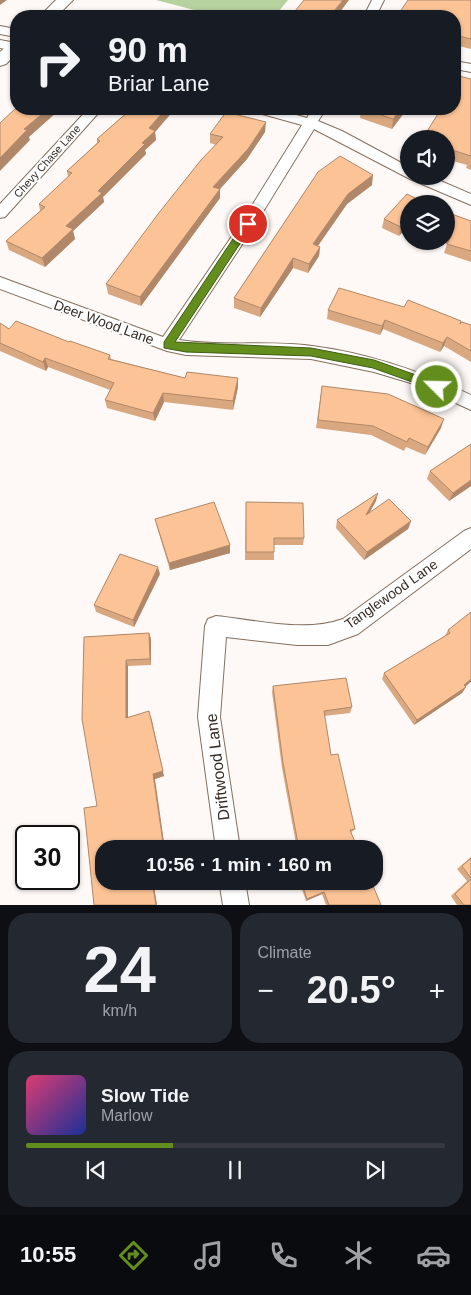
<!DOCTYPE html>
<html lang="en">
<head>
<meta charset="utf-8">
<style>
  :root { --surface:#171b24; --page:#242831; --text:#f1f3f6; --muted:#9ea1a6; --line:#363941; --accent:#638d1c }
  body { margin:0; font-family:Helvetica,sans-serif; background:var(--page); color:var(--text); height:100vh; display:flex; flex-direction:column; font-size:19px; white-space:nowrap }
  * { box-sizing:border-box; margin:0 }
  p { font-size:16px; color:var(--muted) }
  .icon { flex:none; width:28px; height:28px; fill:none; stroke:currentColor; stroke-width:2; stroke-linecap:round; stroke-linejoin:round }
  .map { position:relative; height:905px; overflow:hidden }
  .drawer { display:flex; flex-direction:column; gap:8px; padding:8px; background:#0d0f14; flex:1 }
  .drawer>* { flex:none }
  .banner { position:absolute; left:10px; top:10px; width:451px; height:105px; border-radius:20px; box-shadow:0 1px 4px #0004; background:#171b24; color:var(--text); overflow:hidden }
  .controls { position:absolute; left:400px; top:130px; display:grid; gap:10px }
  .controls a { display:grid; place-items:center; width:55px; height:55px; border-radius:50%; background:var(--surface); box-shadow:0 1px 4px #0004; font-size:25px }
  .speed { position:absolute; left:15px; top:825px; display:flex; gap:10px; font-size:25px; font-weight:700; text-align:center }
  .speed>* { display:grid; place-content:center; width:65px; height:65px; border-radius:50%; background:var(--surface); box-shadow:0 1px 4px #0004; line-height:1 }
  .speed .limit { border:2px solid #111; border-radius:8px; background:#fff; color:#111 }
  .pin { position:absolute; display:grid; place-items:center; width:42px; height:42px; color:#fff; margin:-21px; border:2px solid #fff; border-radius:50%; box-shadow:0 1px 5px #0007 }
  .me { position:absolute; width:55px; margin:-28px; rotate:293deg; stroke-linejoin:round; filter:drop-shadow(0 0 4px #0008) }
  .turn { display:flex; align-items:center; gap:18px; height:105px; padding:0 15px; font-size:22px }
  .turn .icon { width:65px; height:65px; stroke-width:2.5 }
  .turn b { display:block; font-size:35px; line-height:42px }
  .big { font-size:38px; font-weight:700; line-height:1.1 }
  .drawer .widget { flex:1; display:flex; flex-direction:column; justify-content:center; gap:8px; min-width:0; padding:0 18px; border-radius:20px; background:var(--page) }
  .drawer .dial { align-items:center; gap:0 }
  .dial b { font-size:65px; line-height:1 }
  .song { display:flex; align-items:center; gap:15px }
  .cover { width:60px; height:60px; border-radius:8px; background:linear-gradient(135deg,hsl(340 70% 55%),hsl(230 70% 35%)) }
  .played { height:5px; border-radius:2px; background:linear-gradient(90deg,var(--accent) 35%,var(--line) 35%) }
  .keys { display:flex; justify-content:space-around; direction:ltr }
  .heat { display:flex; justify-content:space-between; align-items:center; font-size:28px; direction:ltr }
  .drawer .tiles { flex:1; display:grid; gap:8px; grid-template-columns:1fr 1fr }
  .widget:last-child { grid-column:span 2 }
  .trip { position:absolute; left:95px; top:840px; width:288px; height:50px; border-radius:20px; background:var(--surface); box-shadow:0 1px 4px #0004; font-weight:700; line-height:50px; text-align:center }
  .menu { display:flex; height:80px; justify-content:space-around; align-items:center; background:#090b0e; color:var(--muted) }
  .menu .icon { width:35px; height:35px }
  .menu .current { color:var(--accent) }
  .menu b { font-size:22px; color:var(--text) }
  .map>svg:first-child { display:block }
  .green { fill:#b6d29e }
  .lines { fill:none; stroke-linecap:round; stroke-linejoin:round }
  .minor-casing { stroke:#836f60; stroke-width:2 }
  .tertiary-casing { stroke:#836f60; stroke-width:2 }
  .minor { fill:#fff; fill-rule:evenodd }
  .tertiary { fill:#fff; fill-rule:evenodd }
  .wall { fill:#d9a881 }
  .shaded-wall { fill:#b08869 }
  .building { fill:#fcc396; stroke:#b08869 }
  .route { fill:#638d1c; stroke:#405c12 }
  .labels { text-anchor:middle; stroke-width:4; stroke-linejoin:round; paint-order:stroke }
  .far-street-label { font-size:11px; fill:#352c26; stroke:#fff }
  .street-label { font-size:14px; fill:#352c26; stroke:#fff }
  .near-street-label { font-size:16px; fill:#352c26; stroke:#fff }
</style>
</head>
<body>
<div class="map">
<svg width="471" height="905" viewBox="0 0 471 905">
  <rect width="100%" height="100%" fill="#fef9f6"/>
  <polygon class="green" points="156,0 288,0 275,16 217,16"/>
  <g class="lines">
    <defs>
      <g id="minor">
        <polygon points="372,0 384,0 376,16 364,16"/>
        <polygon points="0,26 16,29 16,37 0,34"/>
        <polygon points="0,40 16,43 16,51 0,48"/>
        <polygon points="455,61 471,64 471,72 455,69"/>
        <polygon points="88,109 102,109 5,217 0,218 0,204"/>
        <path d="M253,109H275L307,118L312,109H326L318,121L342,131L409,167V176H429L471,194V205L410,179L314,129L253,228L179,340C223,347 268,340 312,346C368,353 420,371 471,395V410L414,384L374,372L311,359L186,355L167,351L0,289V277L163,337L243,220L302,125L255,112Z"/>
        <path d="M471,528V549L358,634L328,645H297L226,637L220,717L240,849H216L198,717L205,626L208,619L216,616C256,620 304,633 343,619L464,531Z"/>
        <polygon points="219,881 245,881 249,905 223,905"/>
      </g>
      <g id="tertiary">
        <polygon points="56,0 73,0 57,16 40,16"/>
        <polygon points="16,41 16,54 6,64 0,66 0,52 10,43"/>
      </g>
    </defs>
    <use href="#minor" class="minor-casing"/>
    <use href="#tertiary" class="tertiary-casing"/>
    <use href="#minor" class="minor"/>
    <use href="#tertiary" class="tertiary"/>
  </g>
  <g class="wall">
    <polygon points="471,0 471,49 455,45 455,16"/>
    <polygon points="471,79 471,170 466,168 467,165 446,159 446,139 425,139 426,133"/>
    <polygon points="361,109 407,109 392,129 360,118"/>
    <polygon points="125,110 174,110 155,132 156,140 145,150 146,154 103,197 104,202 73,231 75,239 45,267 9,250 6,241 40,211 39,204 68,177 67,171 97,143 97,139 125,114"/>
    <polygon points="265,132 247,159 220,189 220,198 141,306 108,294 106,284 216,145 210,143 210,134"/>
    <polygon points="318,172 372,185 347,204 318,246 320,247 319,256 308,273 293,268 260,317 234,308 234,298"/>
    <polygon points="409,204 399,236 382,228 384,219"/>
    <polygon points="446,212 471,221 471,262 444,253 447,244 442,241 446,241"/>
    <polygon points="328,310 460,323 471,325 471,362 444,346 440,352 383,329 380,335 327,319"/>
    <polygon points="0,323 9,329 69,342 110,355 111,359 185,378 238,378 238,387 233,410 164,402 155,421 107,408 105,400 110,390 48,367 46,371 0,351"/>
    <polygon points="322,386 441,428 425,455 406,447 404,451 371,435 316,428"/>
    <polygon points="471,444 471,486 449,501 427,479 430,471"/>
    <polygon points="376,501 369,512 411,521 408,529 364,560 336,528 337,520"/>
    <polygon points="246,502 304,538 303,545 274,545 274,560 245,560"/>
    <polygon points="155,519 230,553 170,570 157,527"/>
    <polygon points="160,574 134,627 96,612 94,605"/>
    <polygon points="471,612 465,686 466,687 462,693 414,725 382,679 384,673 445,636 448,630"/>
    <polygon points="149,633 151,639 151,665 128,666 128,717 164,776 155,779 104,849 153,881 157,905 94,905 97,806 84,637"/>
    <polygon points="273,686 352,707 350,713 324,716 331,755 355,829 351,833 358,849 297,849 282,768 272,692"/>
    <polygon points="471,857 471,905 457,905 451,896 467,881 457,869"/>
    <polygon points="299,881 371,881 381,905 326,905 322,894 306,901"/>
  </g>
  <g class="shaded-wall">
    <polygon points="0,0 7,0 0,5"/>
    <polygon points="343,0 349,0 337,16 330,16"/>
    <polygon points="48,109 57,109 56,109 57,112 29,137 30,140 0,171 0,158 24,129"/>
    <polygon points="166,109 174,109 174,110 155,132 156,140 145,150 146,154 103,197 104,202 73,231 75,239 45,267 42,258 66,226 142,143 149,128"/>
    <polygon points="401,109 407,109 392,129 393,119"/>
    <polygon points="266,122 265,132 247,159 220,189 220,198 141,306 140,297 213,187"/>
    <polygon points="373,175 372,185 347,204 312,254 313,244 348,194"/>
    <polygon points="409,219 409,226 399,236 401,227"/>
    <polygon points="320,247 319,256 308,273 309,264"/>
    <polygon points="293,258 293,268 260,317 261,308"/>
    <polygon points="385,320 383,329 380,335 382,326"/>
    <polygon points="447,337 444,346 440,352 443,343"/>
    <polygon points="45,358 48,367 46,371 43,362"/>
    <polygon points="238,378 238,387 233,410 233,401"/>
    <polygon points="163,393 164,402 155,421 153,413"/>
    <polygon points="444,419 441,428 425,455 428,447"/>
    <polygon points="471,480 471,486 449,501 453,493"/>
    <polygon points="378,493 376,501 364,523 366,515"/>
    <polygon points="411,521 408,529 364,560 367,552"/>
    <polygon points="230,545 230,553 170,570 169,563"/>
    <polygon points="158,567 160,574 134,627 133,620"/>
    <polygon points="149,633 151,639 151,665 150,659"/>
    <polygon points="126,660 128,666 128,723 126,718"/>
    <polygon points="471,679 471,682 460,691 464,685"/>
    <polygon points="466,687 462,693 414,725 417,720"/>
    <polygon points="151,716 164,776 155,779 165,849 164,849 153,774"/>
    <polygon points="152,881 153,881 157,905 156,905"/>
    <polygon points="324,892 322,894 306,901 307,899"/>
  </g>
  <g class="building">
    <polygon points="304,0 343,0 330,16 291,16"/>
    <polygon points="408,0 471,0 471,39 455,35 455,16 397,16"/>
    <polygon points="455,75 471,79 471,156 446,148 446,141 447,139 426,133 441,109 455,109"/>
    <polygon points="16,108 16,109 48,109 24,129 27,130 0,158 0,123"/>
    <polygon points="126,109 166,109 149,128 155,131 142,143 145,144 98,191 102,193 66,226 73,229 42,258 6,241 45,207 39,204 72,173 67,171 100,141 97,139 129,111 125,110"/>
    <polygon points="363,109 401,109 393,119"/>
    <polygon points="226,112 266,122 248,149 213,187 220,189 140,297 106,284 158,214 201,160 223,137 210,134"/>
    <polygon points="340,156 373,175 348,194 313,244 320,247 309,264 293,258 261,308 234,298 318,172"/>
    <polygon points="407,194 427,204 409,204 409,219 401,227 384,219"/>
    <polygon points="446,212 471,221 471,251 447,244 452,235 446,232"/>
    <polygon points="339,288 404,307 408,300 461,321 460,324 462,322 471,325 471,351 447,337 443,343 385,320 382,326 328,310"/>
    <polygon points="16,321 69,342 70,341 110,355 108,359 185,378 187,372 238,378 233,401 163,393 153,413 105,400 114,383 45,358 43,362 0,343 0,323 9,329"/>
    <polygon points="322,386 388,394 444,419 428,447 409,438 407,442 373,426 318,420"/>
    <polygon points="471,444 471,480 453,493 430,471"/>
    <polygon points="378,493 366,515 389,499 411,521 367,552 337,520"/>
    <polygon points="214,502 230,545 169,563 155,519"/>
    <polygon points="246,502 303,503 304,538 274,538 274,552 246,552"/>
    <polygon points="120,554 158,567 133,620 94,605"/>
    <polygon points="471,612 471,679 464,685 466,687 417,720 384,673 450,633 448,630"/>
    <polygon points="149,633 150,659 126,660 126,718 149,711 163,771 153,774 164,849 104,849 104,881 152,881 156,905 94,905 84,808 97,806 82,719 84,637"/>
    <polygon points="346,678 352,707 324,711 331,755 338,754 355,829 350,830 358,849 299,849 283,763 273,686"/>
    <polygon points="471,858 471,878 462,866"/>
    <polygon points="471,879 471,905 464,905 455,894"/>
    <polygon points="301,881 371,881 381,905 329,905 324,892 307,899"/>
  </g>
  <polygon class="route" points="248,220 253,224 175,342 311,348 374,360 441,384 441,390 437,391 373,368 311,356 186,352 164,348 164,342 245,221"/>
  <g class="labels">
    <g class="far-street-label">
      <text transform="translate(47 161) rotate(-48)" y="4">Chevy Chase Lane</text>
    </g>
    <g class="street-label">
      <text transform="translate(104 322) rotate(20)" y="5">Deer Wood Lane</text>
      <text transform="translate(391 594) rotate(-35)" y="5">Tanglewood Lane</text>
    </g>
    <g class="near-street-label">
      <text transform="translate(217 767) rotate(-97)" y="6">Driftwood Lane</text>
    </g>
  </g>
</svg>
<div class="controls">
<a><svg class="icon" aria-label="sound" viewBox="0 0 24 24"><path d="M4 9h4l5-4v14l-5-4H4zM17 9q2 3 0 6"/></svg></a>
<a><svg class="icon" aria-label="layers" viewBox="0 0 24 24"><path d="M12 4l9 5-9 5-9-5zM3 14l9 5 9-5"/></svg></a>
</div>
<div class="speed"><div class="limit">30</div></div>
<div class="pin" style="left:248px;top:224px;background:#d93025"><svg class="icon" aria-label="arrive" viewBox="0 0 24 24"><path d="M6 21V4h12l-3 4 3 4H6"/></svg></div>
<svg class="me" style="left:437px;top:387px" viewBox="-20 -20 40 40"><circle r="17" fill="#638d1c" stroke="#fff" stroke-width="3"/><path d="M0-11L8 9 0 5-8 9z" fill="#fff"/></svg>
<div class="trip">10:56 · 1 min · 160 m</div>
<div class="banner">
<div class="turn"><svg class="icon" aria-label="right" viewBox="0 0 24 24"><path d="M7 20v-9h11M14 6l5 5-5 5"/></svg><div><b>90 m</b>Briar Lane</div></div>
</div>
</div>
<section class="drawer">
<div class="tiles">
<div class="widget dial"><b>24</b><p>km/h</p></div>
<div class="widget"><p>Climate</p>
<div class="heat"><a>−</a><b class="big">20.5°</b><a>+</a></div>
</div>
<div class="widget">
<div class="song"><i class="cover"></i><div><b>Slow Tide</b><p>Marlow</p></div></div>
<div class="played"></div>
<div class="keys"><svg class="icon" aria-label="previous" viewBox="0 0 24 24"><path d="M18 5L8 12l10 7zM5 5v14"/></svg><svg class="icon" aria-label="pause" viewBox="0 0 24 24"><path d="M8 5v14M16 5v14"/></svg><svg class="icon" aria-label="next" viewBox="0 0 24 24"><path d="M6 5l10 7-10 7zM19 5v14"/></svg></div>
</div>
</div>
</section>
<nav class="menu">
<b>10:55</b>
<svg class="icon current" aria-label="directions" viewBox="0 0 24 24"><path d="M12 3l9 9-9 9-9-9zM9 14v-3h6M13 9l2 2-2 2"/></svg>
<svg class="icon" aria-label="music" viewBox="0 0 24 24"><path d="M9 18V5l10-2v13"/><circle cx="6" cy="18" r="3"/><circle cx="16" cy="16" r="3"/></svg>
<svg class="icon" aria-label="phone" viewBox="0 0 24 24"><path d="M5 4h4l2 5-3 2q2 4 5 5l2-3 5 2v4C11 20 4 13 5 4z"/></svg>
<svg class="icon" aria-label="climate" viewBox="0 0 24 24"><path d="M12 3v18M4 7l16 10M4 17L20 7"/></svg>
<svg class="icon" aria-label="car" viewBox="0 0 24 24"><path d="M5 17H2v-5l4-1 3-4h7l3 4 3 1v5h-3M9 17h6M6 11h13"/><circle cx="7" cy="17" r="2"/><circle cx="17" cy="17" r="2"/></svg>
</nav>
</body>
</html>
